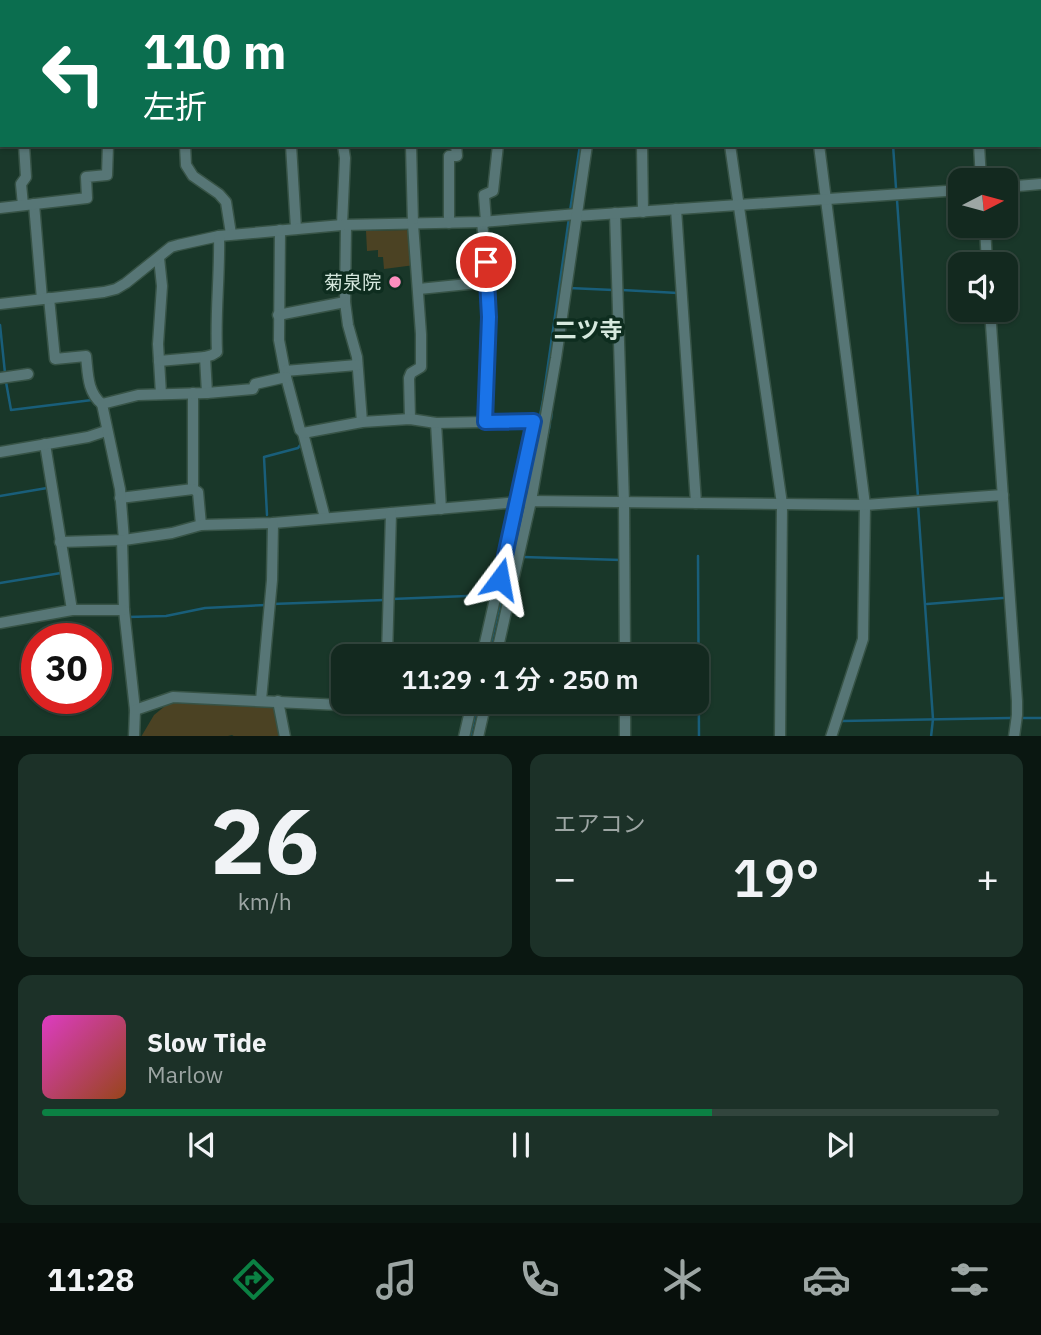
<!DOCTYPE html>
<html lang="ja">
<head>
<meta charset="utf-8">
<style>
  :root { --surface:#13291f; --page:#1c3128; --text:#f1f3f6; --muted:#9da6a4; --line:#32453d; --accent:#0b8043 }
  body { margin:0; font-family:"IBM Plex Sans","Noto Sans JP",sans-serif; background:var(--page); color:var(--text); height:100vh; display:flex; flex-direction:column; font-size:26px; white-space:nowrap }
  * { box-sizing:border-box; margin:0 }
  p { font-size:23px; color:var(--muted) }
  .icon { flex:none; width:38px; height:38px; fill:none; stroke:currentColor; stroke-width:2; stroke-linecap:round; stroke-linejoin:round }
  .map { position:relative; height:736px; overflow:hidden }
  .sheet { display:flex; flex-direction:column; gap:18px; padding:18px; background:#0a1711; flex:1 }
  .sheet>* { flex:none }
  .guide { position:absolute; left:0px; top:0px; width:1041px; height:147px; box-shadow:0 2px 5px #0004,0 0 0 2px var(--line); background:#0b6e4f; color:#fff; overflow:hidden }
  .needle { width:46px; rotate:84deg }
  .fabs { position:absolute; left:948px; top:168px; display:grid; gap:14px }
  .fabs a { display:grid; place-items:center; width:70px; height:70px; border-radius:14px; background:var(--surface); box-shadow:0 2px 5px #0004,0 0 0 2px var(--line); font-size:35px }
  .speed { position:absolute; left:21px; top:623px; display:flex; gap:14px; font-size:35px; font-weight:700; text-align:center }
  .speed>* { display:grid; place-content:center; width:91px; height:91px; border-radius:50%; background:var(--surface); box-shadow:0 2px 5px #0004,0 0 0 2px var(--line); line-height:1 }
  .speed .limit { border:10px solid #d22; background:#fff; color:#111 }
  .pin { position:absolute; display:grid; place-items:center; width:60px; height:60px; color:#fff; margin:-30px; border:4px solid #fff; border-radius:50%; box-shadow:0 2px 7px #0007 }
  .me { position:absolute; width:77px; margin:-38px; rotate:13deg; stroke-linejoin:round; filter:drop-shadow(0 0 5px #0008) }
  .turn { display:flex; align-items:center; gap:24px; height:147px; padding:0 28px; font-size:32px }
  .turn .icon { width:91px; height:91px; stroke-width:2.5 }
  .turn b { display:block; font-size:49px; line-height:60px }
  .big { font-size:52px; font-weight:600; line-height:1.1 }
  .sheet .tile { flex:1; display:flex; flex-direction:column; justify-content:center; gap:10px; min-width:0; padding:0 24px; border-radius:14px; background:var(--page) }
  .sheet .dial { align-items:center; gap:0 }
  .dial b { font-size:91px; line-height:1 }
  .song { display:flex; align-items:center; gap:21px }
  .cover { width:84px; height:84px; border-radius:10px; background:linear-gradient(135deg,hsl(310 70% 55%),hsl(20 70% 35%)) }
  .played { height:7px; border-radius:4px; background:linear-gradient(90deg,var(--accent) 70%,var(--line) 70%) }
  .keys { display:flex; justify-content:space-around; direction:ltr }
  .heat { display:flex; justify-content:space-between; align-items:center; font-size:38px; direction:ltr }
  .sheet .tiles { flex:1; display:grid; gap:18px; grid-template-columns:1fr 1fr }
  .tile:last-child { grid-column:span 2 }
  .trip { position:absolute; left:331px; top:644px; width:378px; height:70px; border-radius:14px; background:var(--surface); box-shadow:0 2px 5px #0004,0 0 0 2px var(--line); font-weight:600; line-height:70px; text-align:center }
  .menu { display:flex; height:112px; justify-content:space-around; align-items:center; background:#08100c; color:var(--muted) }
  .menu .icon { width:49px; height:49px }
  .menu .current { color:var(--accent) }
  .menu b { font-size:32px; color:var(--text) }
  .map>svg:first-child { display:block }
  .green { fill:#4b4223 }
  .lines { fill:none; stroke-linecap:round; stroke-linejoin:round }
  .stream { stroke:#195e7a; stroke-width:2.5 }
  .minor-casing { stroke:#375346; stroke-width:13 }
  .minor { stroke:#577676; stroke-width:10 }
  .route-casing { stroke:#114b97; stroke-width:18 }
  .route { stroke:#1a73e8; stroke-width:12 }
  .poi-dot { fill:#fd8ebe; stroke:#0e2d1f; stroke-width:2.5 }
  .labels { text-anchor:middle; stroke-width:7; stroke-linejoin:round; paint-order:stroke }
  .poi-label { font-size:19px; fill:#d6e8de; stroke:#0e2d1f; text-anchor:end }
  .quarter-label { font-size:23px; font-weight:bold; fill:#d6e8de; stroke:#0e2d1f }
</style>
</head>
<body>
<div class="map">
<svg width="1041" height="737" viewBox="0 0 1041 737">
  <rect width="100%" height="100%" fill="#193729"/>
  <g class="green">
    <polygon points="409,230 415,265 384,269 383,257 378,257 378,250 367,251 366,231"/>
    <polygon points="170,702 274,706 280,736 235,737 232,735 224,737 141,737 154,715"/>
  </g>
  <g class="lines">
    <g class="stream">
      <polyline points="764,0 765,2"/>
      <polyline points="279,1 289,2"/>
      <polyline points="107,2 109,0"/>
      <polyline points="540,2 540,0"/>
      <polyline points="599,2 599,0"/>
      <polyline points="0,54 2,54"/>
      <polyline points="1040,109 1041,109"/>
      <polyline points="0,117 2,114"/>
      <polyline points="893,145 896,188"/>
      <polyline points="897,200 918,497"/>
      <polyline points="570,211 580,145"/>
      <polyline points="569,288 613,290"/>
      <polyline points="622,290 678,293"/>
      <polyline points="0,325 5,373"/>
      <polyline points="6,382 11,410 92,400"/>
      <polyline points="551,419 552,409"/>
      <polyline points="547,438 550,424"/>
      <polyline points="0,496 47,488"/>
      <polyline points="524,498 543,400 569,218"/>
      <polyline points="918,505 933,719 931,737"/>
      <polyline points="267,515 264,457 298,448 301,444 300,440"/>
      <polyline points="268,528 268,556"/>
      <polyline points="698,556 699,737"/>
      <polyline points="523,557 621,560"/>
      <polyline points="0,583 61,573"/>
      <polyline points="392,599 492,595"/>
      <polyline points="272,604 384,600"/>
      <polyline points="927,604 1003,598"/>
      <polyline points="128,617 166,616 205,608 266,605"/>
      <polyline points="488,656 523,504"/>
      <polyline points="1023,718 1041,718"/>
      <polyline points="842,721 1010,718"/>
      <polyline points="470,737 478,702"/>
    </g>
    <defs>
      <g id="minor">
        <polyline points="182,0 182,2"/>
        <polyline points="275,0 276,2"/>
        <polyline points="309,0 327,2"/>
        <polyline points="407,0 407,2"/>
        <polyline points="707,0 708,2"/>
        <polyline points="98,2 100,0"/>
        <polyline points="443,2 443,0"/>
        <polyline points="565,2 565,0"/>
        <polyline points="593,2 593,0"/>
        <polyline points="608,2 608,0"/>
        <polyline points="1040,33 1041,33"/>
        <polyline points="0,107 2,104"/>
        <polyline points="0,127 2,127"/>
        <polyline points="185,145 186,165 193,176 219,194 226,202 231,234"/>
        <polyline points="291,145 296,229"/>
        <polyline points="642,145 643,212"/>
        <polyline points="730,145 782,504 780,737"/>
        <polyline points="819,145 865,505 863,639 831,737"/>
        <polyline points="979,145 981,180"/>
        <polyline points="1006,187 1041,184"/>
        <polyline points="34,204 42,299"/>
        <polyline points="23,205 21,184 26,177 24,145"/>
        <polyline points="0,208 87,198 86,177 107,175 108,145"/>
        <polyline points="676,209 696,503"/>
        <polyline points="615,213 624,503 625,656"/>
        <polyline points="576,216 961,190"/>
        <polyline points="482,222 488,282 490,317 485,422"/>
        <polyline points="486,222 484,195 493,191 498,145"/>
        <polyline points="449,223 449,156 457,156 456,145"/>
        <polyline points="342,225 345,158 343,145"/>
        <polyline points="346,225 345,302 348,325 357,357 362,422"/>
        <polyline points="985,226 987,264"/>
        <polyline points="280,230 279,340 286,377 300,430 303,433 325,518"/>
        <polyline points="159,258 162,286 158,344 161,394"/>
        <polyline points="419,289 488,282"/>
        <path d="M49,298L55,359L86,356C88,373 87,392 102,404"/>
        <polyline points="0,304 104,292 116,289 126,283 171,247 178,245 219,236 342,225 482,222 577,214"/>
        <polyline points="990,310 1017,701 1017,715 1014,737"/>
        <polyline points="278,315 345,302"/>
        <polyline points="159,361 205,357"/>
        <polyline points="285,371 357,365"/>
        <polyline points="0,378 28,374"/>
        <polyline points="193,393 193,489"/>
        <path d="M207,393L205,357L212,355L217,352C215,313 220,275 219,236"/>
        <polyline points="410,419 409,378 411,373 421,367 421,334 413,224 411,145"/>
        <polyline points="436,423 441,509"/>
        <polyline points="303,433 362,422 410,419 436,423 534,421 517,502 482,656"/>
        <polyline points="45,444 72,610"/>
        <polyline points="0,452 88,437 106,431"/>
        <polyline points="120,498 193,489 198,492 201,525"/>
        <polyline points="122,540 124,610 135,710 134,737"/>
        <polyline points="124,540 120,489 102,404 138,395 207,393 253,389 255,384 286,377"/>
        <polyline points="60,542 124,540 172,533 201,525 273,523 531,501 865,505 1003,495"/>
        <polyline points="0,623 72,610 124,610"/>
        <polyline points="387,656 391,513"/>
        <polyline points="496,656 531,501 556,358 587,145"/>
        <polyline points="261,700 272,580 273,523"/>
        <polyline points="278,701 285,737"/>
        <polyline points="625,702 625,737"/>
        <polyline points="135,710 173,697 382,707 386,702"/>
        <polyline points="464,737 472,702"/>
        <polyline points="478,737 486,702"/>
      </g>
    </defs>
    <use href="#minor" class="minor-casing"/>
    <use href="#minor" class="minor"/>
  </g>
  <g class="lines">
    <defs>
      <polyline id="route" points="486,262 489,317 485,422 534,421 500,579"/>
    </defs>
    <use href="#route" class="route-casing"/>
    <use href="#route" class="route"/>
  </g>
  <circle class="poi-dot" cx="395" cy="282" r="7"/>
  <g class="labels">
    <g class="poi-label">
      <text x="381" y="289">菊泉院</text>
    </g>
    <g class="quarter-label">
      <text x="588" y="338">二ツ寺</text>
    </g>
  </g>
</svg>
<div class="fabs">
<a><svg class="needle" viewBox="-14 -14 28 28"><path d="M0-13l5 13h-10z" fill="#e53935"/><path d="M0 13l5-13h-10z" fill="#9da6a4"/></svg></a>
<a><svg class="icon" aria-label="sound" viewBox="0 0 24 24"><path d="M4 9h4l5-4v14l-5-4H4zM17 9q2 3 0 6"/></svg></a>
</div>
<div class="speed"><div class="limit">30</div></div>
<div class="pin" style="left:486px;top:262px;background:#d93025"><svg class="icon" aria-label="arrive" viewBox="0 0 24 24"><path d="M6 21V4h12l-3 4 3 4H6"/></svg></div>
<svg class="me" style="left:500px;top:579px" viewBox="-20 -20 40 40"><path d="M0-17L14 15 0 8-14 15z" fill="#1a73e8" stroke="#fff" stroke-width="4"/></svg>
<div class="trip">11:29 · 1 分 · 250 m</div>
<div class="guide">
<div class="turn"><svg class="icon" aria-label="left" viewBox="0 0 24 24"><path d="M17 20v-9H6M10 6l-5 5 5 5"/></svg><div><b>110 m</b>左折</div></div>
</div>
</div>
<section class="sheet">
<div class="tiles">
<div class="tile dial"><b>26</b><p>km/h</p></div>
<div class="tile"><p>エアコン</p>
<div class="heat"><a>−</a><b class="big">19°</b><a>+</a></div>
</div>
<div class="tile">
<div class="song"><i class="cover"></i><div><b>Slow Tide</b><p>Marlow</p></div></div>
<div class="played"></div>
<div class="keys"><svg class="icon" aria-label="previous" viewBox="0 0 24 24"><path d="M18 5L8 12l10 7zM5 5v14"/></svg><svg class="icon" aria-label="pause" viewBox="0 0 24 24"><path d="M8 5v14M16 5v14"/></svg><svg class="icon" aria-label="next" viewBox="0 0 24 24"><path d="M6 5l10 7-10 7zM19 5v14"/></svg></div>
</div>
</div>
</section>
<nav class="menu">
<b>11:28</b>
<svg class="icon current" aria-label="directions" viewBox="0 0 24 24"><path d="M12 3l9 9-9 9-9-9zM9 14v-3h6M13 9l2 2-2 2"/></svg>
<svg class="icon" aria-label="music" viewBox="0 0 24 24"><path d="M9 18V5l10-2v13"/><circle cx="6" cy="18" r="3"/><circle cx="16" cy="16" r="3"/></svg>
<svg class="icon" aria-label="phone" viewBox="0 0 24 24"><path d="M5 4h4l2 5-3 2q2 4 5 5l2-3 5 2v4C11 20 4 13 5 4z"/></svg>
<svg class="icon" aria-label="climate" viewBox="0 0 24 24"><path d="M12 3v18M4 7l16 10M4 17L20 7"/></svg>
<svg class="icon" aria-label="car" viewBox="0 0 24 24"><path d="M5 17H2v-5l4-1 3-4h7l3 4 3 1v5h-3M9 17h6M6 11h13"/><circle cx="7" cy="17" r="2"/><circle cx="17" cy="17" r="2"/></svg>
<svg class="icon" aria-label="filters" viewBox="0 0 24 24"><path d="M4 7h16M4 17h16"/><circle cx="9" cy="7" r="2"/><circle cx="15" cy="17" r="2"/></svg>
</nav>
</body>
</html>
